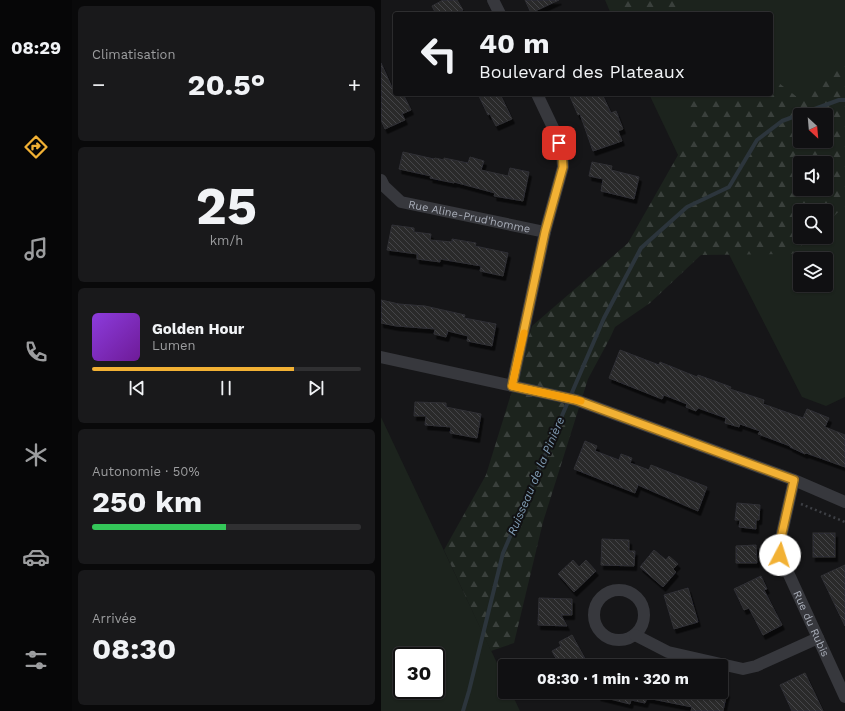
<!DOCTYPE html>
<html lang="fr">
<head>
<meta charset="utf-8">
<style>
  :root { --surface:#101012; --page:#19191b; --text:#f1f3f6; --muted:#9c9d9f; --line:#303032; --accent:#f2b134 }
  body { margin:0; font-family:"Work Sans",sans-serif; background:var(--page); color:var(--text); height:100vh; display:flex; flex-direction:column; font-size:15px; white-space:nowrap }
  * { box-sizing:border-box; margin:0 }
  p { font-size:13px; color:var(--muted) }
  .icon { flex:none; width:22px; height:22px; fill:none; stroke:currentColor; stroke-width:2; stroke-linecap:round; stroke-linejoin:round }
  .map { position:relative; flex:1; overflow:hidden }
  .side { display:flex; flex-direction:column; gap:6px; padding:6px; background:#09090a; width:309px }
  .side>* { flex:none }
  .guide { position:absolute; left:12px; top:12px; width:380px; height:84px; border-radius:4px; box-shadow:0 1px 3px #0004,0 0 0 1px var(--line); background:#101012; color:var(--text); overflow:hidden }
  .needle { width:26px; rotate:154deg }
  .fabs { position:absolute; left:412px; top:108px; display:grid; gap:8px }
  .fabs a { display:grid; place-items:center; width:40px; height:40px; border-radius:4px; background:var(--surface); box-shadow:0 1px 3px #0004,0 0 0 1px var(--line); font-size:20px }
  .speed { position:absolute; left:12px; top:647px; display:flex; gap:8px; font-size:20px; font-weight:700; text-align:center }
  .speed>* { display:grid; place-content:center; width:52px; height:52px; border-radius:50%; background:var(--surface); box-shadow:0 1px 3px #0004,0 0 0 1px var(--line); line-height:1 }
  .speed .limit { border:2px solid #111; border-radius:6px; background:#fff; color:#111 }
  .pin { position:absolute; display:grid; place-items:center; width:34px; height:34px; color:#fff; margin:-17px; border-radius:8px; box-shadow:0 2px 6px #0006 }
  .me { position:absolute; width:44px; margin:-22px; rotate:5deg; stroke-linejoin:round; filter:drop-shadow(0 0 3px #0008) }
  .turn { display:flex; align-items:center; gap:14px; height:84px; padding:0 20px; font-size:18px }
  .turn .icon { width:52px; height:52px; stroke-width:2.5 }
  .turn b { display:block; font-size:28px; line-height:34px }
  .big { font-size:30px; font-weight:700; line-height:1.1 }
  .side .tile { flex:1; display:flex; flex-direction:column; justify-content:center; gap:6px; min-width:0; padding:0 14px; border-radius:6px; background:var(--page) }
  .side .dial { align-items:center; gap:0 }
  .dial b { font-size:52px; line-height:1 }
  .song { display:flex; align-items:center; gap:12px }
  .cover { width:48px; height:48px; border-radius:6px; background:linear-gradient(135deg,hsl(270 70% 55%),hsl(280 70% 35%)) }
  .played { height:4px; border-radius:2px; background:linear-gradient(90deg,var(--accent) 75%,var(--line) 75%) }
  .keys { display:flex; justify-content:space-around; direction:ltr }
  .heat { display:flex; justify-content:space-between; align-items:center; font-size:22px; direction:ltr }
  .charge { height:6px; border-radius:3px; background:linear-gradient(90deg,#34c759 50%,var(--line) 0) }
  .trip { position:absolute; left:117px; top:659px; width:230px; height:40px; border-radius:4px; background:var(--surface); box-shadow:0 1px 3px #0004,0 0 0 1px var(--line); font-weight:700; line-height:40px; text-align:center }
  main { display:flex; flex:1; min-height:0 }
  .tab-bar { display:flex; flex-direction:column; width:72px; justify-content:space-around; align-items:center; background:#060607; color:var(--muted) }
  .tab-bar .icon { width:28px; height:28px }
  .tab-bar .selected { color:var(--accent) }
  .tab-bar b { font-size:18px; color:var(--text) }
  .map>svg:first-child { display:block }
  .green { fill:#1c231d; fill-rule:evenodd }
  .forest { fill:url(#forest-firs); fill-rule:evenodd }
  .lines { fill:none; stroke-linecap:round; stroke-linejoin:round }
  .stream { stroke:#2c353c; stroke-width:4 }
  .building { fill:url(#building-back-hatch); stroke:#303034; filter:url(#shadow) }
  .path { stroke:#3d3f44; stroke-width:2.5; stroke-dasharray:2 3; stroke-linecap:butt }
  .minor { stroke:#37383d; stroke-width:12 }
  .route-casing { stroke:#9d7322; stroke-width:10 }
  .route { stroke:#f2b134; stroke-width:7 }
  .slow { stroke:#f59e0b; stroke-width:7 }
  .labels { text-anchor:middle; stroke-width:4; stroke-linejoin:round; paint-order:stroke }
  .street-label { font-size:11px; fill:#a8adb8; stroke:#111113 }
  .water-label { font-size:12px; font-style:italic; fill:#7f9bb3; stroke:#111113 }
</style>
</head>
<body>
<main>
<nav class="tab-bar">
<b>08:29</b>
<svg class="icon selected" aria-label="directions" viewBox="0 0 24 24"><path d="M12 3l9 9-9 9-9-9zM9 14v-3h6M13 9l2 2-2 2"/></svg>
<svg class="icon" aria-label="music" viewBox="0 0 24 24"><path d="M9 18V5l10-2v13"/><circle cx="6" cy="18" r="3"/><circle cx="16" cy="16" r="3"/></svg>
<svg class="icon" aria-label="phone" viewBox="0 0 24 24"><path d="M5 4h4l2 5-3 2q2 4 5 5l2-3 5 2v4C11 20 4 13 5 4z"/></svg>
<svg class="icon" aria-label="climate" viewBox="0 0 24 24"><path d="M12 3v18M4 7l16 10M4 17L20 7"/></svg>
<svg class="icon" aria-label="car" viewBox="0 0 24 24"><path d="M5 17H2v-5l4-1 3-4h7l3 4 3 1v5h-3M9 17h6M6 11h13"/><circle cx="7" cy="17" r="2"/><circle cx="17" cy="17" r="2"/></svg>
<svg class="icon" aria-label="filters" viewBox="0 0 24 24"><path d="M4 7h16M4 17h16"/><circle cx="9" cy="7" r="2"/><circle cx="15" cy="17" r="2"/></svg>
</nav>
<section class="side">
<div class="tile"><p>Climatisation</p>
<div class="heat"><a>−</a><b class="big">20.5°</b><a>+</a></div>
</div>
<div class="tile dial"><b>25</b><p>km/h</p></div>
<div class="tile">
<div class="song"><i class="cover"></i><div><b>Golden Hour</b><p>Lumen</p></div></div>
<div class="played"></div>
<div class="keys"><svg class="icon" aria-label="previous" viewBox="0 0 24 24"><path d="M18 5L8 12l10 7zM5 5v14"/></svg><svg class="icon" aria-label="pause" viewBox="0 0 24 24"><path d="M8 5v14M16 5v14"/></svg><svg class="icon" aria-label="next" viewBox="0 0 24 24"><path d="M6 5l10 7-10 7zM19 5v14"/></svg></div>
</div>
<div class="tile"><p>Autonomie · 50%</p><b class="big">250 km</b><div class="charge"></div></div>
<div class="tile"><p>Arrivée</p><b class="big">08:30</b></div>
</section>
<div class="map">
<svg width="464" height="711" viewBox="0 0 464 711">
  <defs>
    <pattern id="forest-firs" width="22" height="20" patternUnits="userSpaceOnUse"><rect width="22" height="20" fill="#1c231d"/><path d="M5 1l3.5 6h-7zM16 11l3.5 6h-7z" fill="#3a403c"/></pattern>
    <pattern id="building-back-hatch" width="6" height="6" patternUnits="userSpaceOnUse"><rect width="6" height="6" fill="#29292c"/><path d="M-1 5l2 2M0 0l6 6M5-1l2 2" fill="none" stroke="#454548"/></pattern>
    <filter id="shadow"><feDropShadow dx="2.5" dy="4.5" stdDeviation="0" flood-color="#0009"/></filter>
  </defs>
  <rect width="100%" height="100%" fill="#161618"/>
  <g class="green">
    <path d="M224,0H464V397L445,406L421,397L297,155L268,94H390V14H230ZM419,115H445V141H419ZM419,163H445V189H419ZM419,211H445V237H419ZM419,259H445V285H419Z"/>
    <path d="M0,417L124,680V692H130L139,711H0ZM21,656H55V690H21Z"/>
  </g>
  <g class="forest">
    <polygon points="247,0 300,0 315,14 243,14 240,10"/>
    <path d="M464,64V206L445,223V211H419V237H430L411,254L320,255L269,303L234,327L229,338L207,379L162,522L133,643L110,651L63,550L105,475L151,326L247,243L297,155L307,140L305,94H390V77L416,97ZM419,115H445V141H419ZM419,163H445V189H419Z"/>
  </g>
  <g class="lines">
    <polyline class="stream" points="82,711 88,691 122,553 223,318 260,248 306,207 348,187 376,140 401,121 458,100 464,100"/>
  </g>
  <g class="building">
    <polygon points="62,0 76,0 82,10 74,14 55,14 51,6"/>
    <polygon points="144,0 178,0 150,13"/>
    <polygon points="0,63 14,94 22,94 30,110 21,114 24,120 4,129 0,120"/>
    <polygon points="97,94 119,94 131,119 115,126 109,114 107,115"/>
    <polygon points="188,94 221,94 230,113 235,111 242,129 237,131 241,141 212,151 199,114 197,115"/>
    <polygon points="22,152 53,159 54,158 63,160 63,158 87,163 89,157 103,161 100,170 127,176 129,168 148,172 142,201 113,196 114,193 73,182 73,183 49,178 50,176 18,169"/>
    <polygon points="211,162 231,166 230,170 258,177 253,199 220,191 222,179 208,176"/>
    <polygon points="11,225 33,228 33,232 50,234 49,240 71,242 71,239 95,243 94,246 127,253 122,276 99,271 100,266 59,259 59,262 36,259 36,254 6,250"/>
    <polygon points="0,300 18,304 44,306 84,315 83,318 115,324 111,346 86,341 87,336 67,331 65,337 53,334 54,329 15,326 0,323"/>
    <polygon points="239,350 278,365 279,362 316,377 317,375 350,387 349,389 383,400 382,404 422,418 426,409 448,418 444,427 464,435 464,467 425,453 424,454 409,447 409,446 377,434 379,431 359,424 358,427 344,423 345,418 317,408 315,411 305,407 306,404 283,395 281,399 228,378"/>
    <polygon points="34,402 65,403 65,407 100,414 96,438 69,433 70,427 44,425 45,416 33,416"/>
    <polygon points="204,441 216,446 214,451 238,460 240,454 251,458 249,463 268,470 270,465 326,487 317,511 257,485 254,493 193,469"/>
    <polygon points="356,503 379,505 378,520 375,520 375,529 358,527 359,520 354,520"/>
    <rect x="432" y="533" width="22" height="24"/>
    <polygon points="221,539 248,540 248,551 254,551 253,566 220,565"/>
    <polygon points="375,545 376,563 355,563 355,546"/>
    <polygon points="273,550 285,560 288,556 297,564 292,569 295,572 282,587 259,567"/>
    <polygon points="192,560 198,567 205,560 215,571 193,592 177,574"/>
    <polygon points="464,565 464,626 440,576"/>
    <polygon points="380,576 386,589 383,590 401,625 382,635 368,608 363,610 353,589"/>
    <polygon points="307,588 317,622 293,629 283,595"/>
    <polygon points="158,598 191,599 191,615 180,615 186,626 157,625"/>
    <polygon points="191,635 208,666 179,666 171,651 180,646 178,642"/>
    <polygon points="424,673 442,711 411,711 399,685"/>
    <polygon points="218,692 346,692 342,711 310,711 311,707 266,698 264,703 250,700 249,704 217,696"/>
  </g>
  <g class="lines">
    <polyline class="path" points="420,504 464,522"/>
    <g class="minor">
      <polyline points="112,0 119,14"/>
      <path id="s1" d="M0,180L3,186L20,202L164,232"/>
      <polyline points="0,357 195,400 413,480 464,502"/>
      <polyline points="131,386 164,232 182,167 181,152 175,134 156,94"/>
      <path id="s2" d="M413,480L399,542V555L464,697"/>
      <circle cx="238" cy="615" r="25"/>
      <polyline points="254,635 287,652 362,669 375,666 437,638"/>
    </g>
  </g>
  <g class="lines">
    <defs>
      <polyline id="route" points="178,143 181,152 182,167 164,232 131,386 195,400 413,480 399,542 399,555"/>
    </defs>
    <use href="#route" class="route-casing"/>
    <use href="#route" class="route"/>
    <polyline class="slow" points="143,333 131,386 200,401"/>
  </g>
  <g class="labels">
    <g class="street-label">
      <text dy="4" stroke="none"><textPath href="#s1" startOffset="100">Rue Aline-Prud'homme</textPath></text>
      <text dy="4" stroke="none"><textPath href="#s2" startOffset="152">Rue du Rubis</textPath></text>
    </g>
    <g class="water-label">
      <text transform="translate(155 476) rotate(-67)" y="4">Ruisseau de la Pinière</text>
    </g>
  </g>
</svg>
<div class="fabs">
<a><svg class="needle" viewBox="-14 -14 28 28"><path d="M0-13l5 13h-10z" fill="#e53935"/><path d="M0 13l5-13h-10z" fill="#9c9d9f"/></svg></a>
<a><svg class="icon" aria-label="sound" viewBox="0 0 24 24"><path d="M4 9h4l5-4v14l-5-4H4zM17 9q2 3 0 6"/></svg></a>
<a><svg class="icon" aria-label="search" viewBox="0 0 24 24"><circle cx="10" cy="10" r="6"/><path d="M15 15l6 6"/></svg></a>
<a><svg class="icon" aria-label="layers" viewBox="0 0 24 24"><path d="M12 4l9 5-9 5-9-5zM3 14l9 5 9-5"/></svg></a>
</div>
<div class="speed"><div class="limit">30</div></div>
<div class="pin" style="left:178px;top:143px;background:#d93025"><svg class="icon" aria-label="arrive" viewBox="0 0 24 24"><path d="M6 21V4h12l-3 4 3 4H6"/></svg></div>
<svg class="me" style="left:399px;top:555px" viewBox="-20 -20 40 40"><circle r="19" fill="#fff"/><path d="M0-13L10 11 0 6-10 11z" fill="#f2b134"/></svg>
<div class="trip">08:30 · 1 min · 320 m</div>
<div class="guide">
<div class="turn"><svg class="icon" aria-label="left" viewBox="0 0 24 24"><path d="M17 20v-9H6M10 6l-5 5 5 5"/></svg><div><b>40 m</b>Boulevard des Plateaux</div></div>
</div>
</div>
</main>
</body>
</html>
